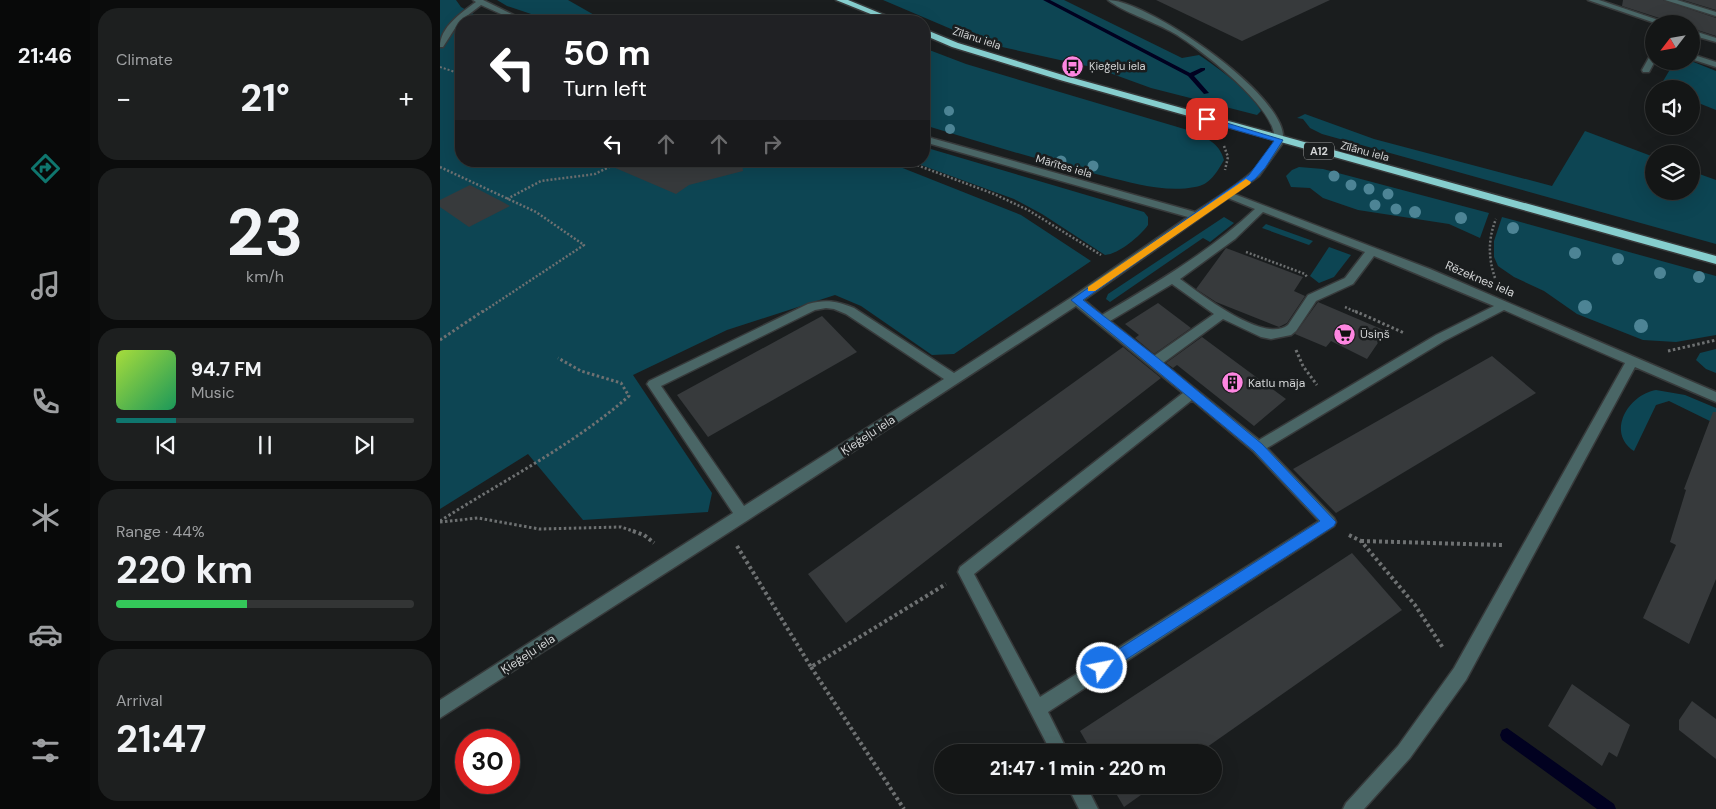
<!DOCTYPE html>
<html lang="en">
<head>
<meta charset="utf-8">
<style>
  :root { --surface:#141616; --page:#1d1f1f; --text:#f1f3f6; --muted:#9d9fa1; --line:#333535; --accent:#0f766e }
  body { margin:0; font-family:"DM Sans",sans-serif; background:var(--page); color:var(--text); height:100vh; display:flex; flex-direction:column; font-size:19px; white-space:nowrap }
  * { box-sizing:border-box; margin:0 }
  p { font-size:16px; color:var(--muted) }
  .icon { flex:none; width:28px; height:28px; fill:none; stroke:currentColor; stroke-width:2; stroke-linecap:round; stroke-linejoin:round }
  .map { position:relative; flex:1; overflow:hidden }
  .panel { display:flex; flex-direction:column; gap:8px; padding:8px; background:#0b0c0c; width:350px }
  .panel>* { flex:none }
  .guide { position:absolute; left:15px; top:15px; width:475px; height:152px; border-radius:20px; box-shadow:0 5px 20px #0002,0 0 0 1px var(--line); background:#202124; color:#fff; overflow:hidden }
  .needle { width:32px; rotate:239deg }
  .buttons { position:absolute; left:1205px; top:15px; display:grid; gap:10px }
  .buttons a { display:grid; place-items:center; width:55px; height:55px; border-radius:50%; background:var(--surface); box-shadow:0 5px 20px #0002,0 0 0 1px var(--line); font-size:25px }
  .speed { position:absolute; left:15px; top:729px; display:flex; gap:10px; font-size:25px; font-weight:700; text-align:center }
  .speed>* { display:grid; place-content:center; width:65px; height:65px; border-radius:50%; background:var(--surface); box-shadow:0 5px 20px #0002,0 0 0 1px var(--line); line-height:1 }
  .speed .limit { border:8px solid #d22; background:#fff; color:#111 }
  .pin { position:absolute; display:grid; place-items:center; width:42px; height:42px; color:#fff; margin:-21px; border-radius:10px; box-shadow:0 2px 8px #0006 }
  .me { position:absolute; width:55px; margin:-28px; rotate:57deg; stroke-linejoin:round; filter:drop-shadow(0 0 4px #0008) }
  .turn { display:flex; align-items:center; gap:18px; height:105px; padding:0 25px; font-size:22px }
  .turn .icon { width:65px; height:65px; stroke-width:2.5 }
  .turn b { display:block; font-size:35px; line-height:42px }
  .lanes { display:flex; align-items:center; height:48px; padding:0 25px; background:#0003; justify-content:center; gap:25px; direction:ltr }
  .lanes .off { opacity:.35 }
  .big { font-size:38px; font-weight:700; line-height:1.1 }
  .panel .widget { flex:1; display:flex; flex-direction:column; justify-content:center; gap:8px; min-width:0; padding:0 18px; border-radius:20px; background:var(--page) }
  .panel .dial { align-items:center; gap:0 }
  .dial b { font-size:65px; line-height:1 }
  .song { display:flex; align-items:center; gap:15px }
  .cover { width:60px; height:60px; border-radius:8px; background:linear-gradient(135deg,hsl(80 70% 55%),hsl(150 70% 35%)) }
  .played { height:5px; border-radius:2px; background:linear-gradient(90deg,var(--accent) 20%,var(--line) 20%) }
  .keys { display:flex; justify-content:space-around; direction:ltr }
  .heat { display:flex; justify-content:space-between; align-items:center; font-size:28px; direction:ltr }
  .charge { height:8px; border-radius:4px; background:linear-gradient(90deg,#34c759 44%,var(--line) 0) }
  .trip { position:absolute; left:494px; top:744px; width:288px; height:50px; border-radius:25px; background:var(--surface); box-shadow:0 5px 20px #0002,0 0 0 1px var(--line); font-weight:700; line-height:50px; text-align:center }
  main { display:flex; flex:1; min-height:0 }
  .menu { display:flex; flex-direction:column; width:90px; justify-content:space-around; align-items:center; background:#080909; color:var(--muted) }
  .menu .icon { width:35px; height:35px }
  .menu .on { color:var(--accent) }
  .menu b { font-size:22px; color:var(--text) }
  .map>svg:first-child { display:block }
  .green { fill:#0d4553 }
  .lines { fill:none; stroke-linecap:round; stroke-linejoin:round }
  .stream { fill:#010120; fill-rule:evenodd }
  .building { fill:#373a3c }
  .minor-casing { stroke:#373a3b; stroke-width:3 }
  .highway-casing { stroke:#373a3b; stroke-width:3 }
  .path-far3 { stroke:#6e7172; stroke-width:2; stroke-dasharray:2 2; stroke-linecap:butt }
  .path-far2 { stroke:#6e7172; stroke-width:2.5; stroke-dasharray:2 2; stroke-linecap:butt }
  .path-far1 { stroke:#6e7172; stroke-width:3; stroke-dasharray:2.5 2.5; stroke-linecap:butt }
  .path { stroke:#6e7172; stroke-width:4; stroke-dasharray:3 3; stroke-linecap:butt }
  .minor { fill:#4a6666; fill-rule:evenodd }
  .highway { fill:#86cece; fill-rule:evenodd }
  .tree { fill:#4d8495 }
  .route { fill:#1a73e8; stroke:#114b97 }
  .slow { fill:#f59e0b }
  .labels { text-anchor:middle; stroke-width:5; stroke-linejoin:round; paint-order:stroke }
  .far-street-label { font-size:11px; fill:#d1d3d4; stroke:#1a1d1e }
  .far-poi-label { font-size:11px; fill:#d1d3d4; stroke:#1a1d1e; text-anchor:start }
  .shield { fill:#1a1d1e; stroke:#9a9c9d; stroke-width:1 }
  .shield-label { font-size:11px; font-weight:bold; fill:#d1d3d4 }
  .street-label { font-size:12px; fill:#d1d3d4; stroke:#1a1d1e }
  .poi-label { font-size:12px; fill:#d1d3d4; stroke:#1a1d1e; text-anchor:start }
</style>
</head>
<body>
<main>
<nav class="menu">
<b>21:46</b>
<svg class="icon on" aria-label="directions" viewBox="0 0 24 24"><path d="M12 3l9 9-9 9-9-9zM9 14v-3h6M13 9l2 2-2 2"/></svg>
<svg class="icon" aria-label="music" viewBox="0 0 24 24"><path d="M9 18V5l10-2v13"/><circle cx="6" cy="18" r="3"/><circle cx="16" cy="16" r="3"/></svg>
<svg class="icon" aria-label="phone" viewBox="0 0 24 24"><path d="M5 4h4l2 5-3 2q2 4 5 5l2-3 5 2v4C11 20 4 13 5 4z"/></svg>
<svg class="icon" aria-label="climate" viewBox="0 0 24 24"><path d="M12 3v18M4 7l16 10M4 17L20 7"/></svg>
<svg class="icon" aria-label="car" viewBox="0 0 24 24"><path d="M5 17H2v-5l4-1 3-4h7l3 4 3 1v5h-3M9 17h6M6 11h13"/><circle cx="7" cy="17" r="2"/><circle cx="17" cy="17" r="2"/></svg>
<svg class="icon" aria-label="filters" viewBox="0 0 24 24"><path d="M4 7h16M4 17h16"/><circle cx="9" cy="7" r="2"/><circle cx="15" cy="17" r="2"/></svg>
</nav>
<section class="panel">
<div class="widget"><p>Climate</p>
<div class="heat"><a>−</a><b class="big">21°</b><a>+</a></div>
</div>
<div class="widget dial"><b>23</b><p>km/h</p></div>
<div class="widget">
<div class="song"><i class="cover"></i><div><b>94.7 FM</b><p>Music</p></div></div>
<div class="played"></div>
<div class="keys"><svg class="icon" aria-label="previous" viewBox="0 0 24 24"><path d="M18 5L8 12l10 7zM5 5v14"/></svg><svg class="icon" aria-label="pause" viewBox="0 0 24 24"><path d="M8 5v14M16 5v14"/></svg><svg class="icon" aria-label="next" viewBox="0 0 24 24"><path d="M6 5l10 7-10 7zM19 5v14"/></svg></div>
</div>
<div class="widget"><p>Range · 44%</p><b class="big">220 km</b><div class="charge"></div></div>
<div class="widget"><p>Arrival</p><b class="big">21:47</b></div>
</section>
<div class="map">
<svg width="1276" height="809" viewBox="0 0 1276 809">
  <rect width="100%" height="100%" fill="#1a1d1e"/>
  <g class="green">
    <polygon points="0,0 16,0 21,7 46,21 21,21 21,161 445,161 581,215 651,261 514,354 492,355 421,306 395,295 287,330 193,375 272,493 268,512 143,520 88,454 0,509"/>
    <polygon points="57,0 128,0 156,16 171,21 112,21 67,6"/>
    <path d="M443,0H624L742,58L759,55C778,68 811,91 821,111L817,115L711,88L656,68L544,43Z"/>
    <path d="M484,48L526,64L751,131C766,138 779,142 784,160C777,172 770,185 755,187C725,193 693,183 664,176C604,162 544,143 484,125Z"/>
    <polygon points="1235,61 1251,61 1276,71 1276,110 1251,100 1251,89 1219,88"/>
    <polygon points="865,114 934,139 1112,186 1145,131 1214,157 1214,191 1251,191 1251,171 1276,180 1276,244 882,134 870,128 863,119 857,118"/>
    <path d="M484,147L704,212L708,217V225C700,236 679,254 665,255L602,214L574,199L470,161H484Z"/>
    <polygon points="859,167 883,169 1049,213 1040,238 1009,224 918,210 883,198 870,188 851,187 846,176 852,170"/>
    <polygon points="784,217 794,223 770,242 763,238 670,302 666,299 668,294"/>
    <polygon points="1062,217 1276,276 1276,335 1236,342 1203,340 1137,314 1104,291 1074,277 1058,266 1054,257 1054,241"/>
    <polygon points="826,224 873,241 869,245 822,228"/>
    <polygon points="889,247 911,255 894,277 879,283 870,276"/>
    <polygon points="1276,349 1276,373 1266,369 1256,360 1260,353"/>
    <path d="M1216,390L1245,395L1276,408V424L1229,401L1216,405L1194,451C1166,432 1188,395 1216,390Z"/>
  </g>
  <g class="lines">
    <g class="stream">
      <polygon points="603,0 610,0 750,73 761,68 765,68 765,70 754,76 769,93 764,94 748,76"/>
      <polygon points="1067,728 1174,804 1176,809 1157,809 1062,740 1060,735 1062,730"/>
    </g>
  </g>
  <g class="building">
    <polygon points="716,0 890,0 802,41"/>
    <polygon points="1183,0 1223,0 1276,18 1276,36 1251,28 1251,24 1238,24 1182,6"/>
    <polygon points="1243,0 1276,0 1276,10"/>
    <polygon points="159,161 302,161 303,171 249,185 236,194"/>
    <polygon points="30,185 61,201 70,206 29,227 0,207 0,200"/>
    <polygon points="786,248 863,277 854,291 865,296 847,323 839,327 776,302 756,289"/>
    <polygon points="878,302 946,331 927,359 891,341 886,347 855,334"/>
    <polygon points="718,303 751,328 714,354 695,338 699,335 685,324"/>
    <polygon points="382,316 417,352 268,437 237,395"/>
    <polygon points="762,337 846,399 814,426 737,365 733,368 726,363"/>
    <polygon points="683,347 721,378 406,623 368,574"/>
    <polygon points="1052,356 1096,393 896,513 853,469"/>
    <polygon points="1273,412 1276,412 1276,579 1249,644 1203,618 1236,545 1230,542 1246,490 1244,489"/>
    <polygon points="912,553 962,610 760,752 652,752 640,731"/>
    <polygon points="1132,684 1190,725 1177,757 1169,752 1162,766 1108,726"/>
    <polygon points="1252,701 1276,719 1276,759 1239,730 1239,720"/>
    <polygon points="671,785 715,785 684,807"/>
  </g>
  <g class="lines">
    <defs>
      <g id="minor">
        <path d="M33,0H43L86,21H77L41,5L19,22L3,47H0C0,27 21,13 36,2Z"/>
        <path d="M668,0C708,0 858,102 842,144L819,176L794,194L990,269L1276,392V402L1195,367L1026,680L970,758L924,809H903L906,803L958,746L1014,668L1185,363L1064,310L1004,341L827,448L894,518L896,522L894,526L608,712L628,752H611L518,572L520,567L743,393L636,306L308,520L0,718V700L293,513L207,384L209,381L368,304C386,299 397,301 414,308L514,373L632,297L748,217L484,142V136L755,212C777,197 827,169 834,142C842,111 755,44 730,31C712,21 683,12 668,0ZM788,198L815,209C769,252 716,283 662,315L644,300ZM823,212L925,252L905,278L868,295L848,325C824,344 761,294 740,279L795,239ZM934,256L1054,306L996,335L819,440L723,363L783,319L821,337L831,339L851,335L856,331L876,301L913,284ZM732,284L774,314L714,356L670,321ZM386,308L394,309L406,314L504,379L304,506L221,386L375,310ZM752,400L813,451L879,521L600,697L534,574Z"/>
        <polygon points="1148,0 1159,0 1230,24 1218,24"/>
        <polygon points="1225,0 1237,0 1276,12 1276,16"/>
        <polygon points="1251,30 1276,38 1276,42 1251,35"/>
        <polygon points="1211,54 1214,54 1215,61 1209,72 1203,72 1202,70"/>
        <polygon points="1251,54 1276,62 1276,67 1251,59"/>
        <polygon points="627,785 646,785 658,809 639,809"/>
      </g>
      <g id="highway">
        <polygon points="396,0 408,0 459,21 448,21"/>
        <polygon points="484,29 518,43 626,76 1276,256 1276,264 620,80 512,47 484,35"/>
      </g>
    </defs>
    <use href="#minor" class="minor-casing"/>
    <use href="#highway" class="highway-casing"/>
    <polyline class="path-far3" points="0,67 21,74"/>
    <g class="path-far2">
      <polyline points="784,146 788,157 785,170"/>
      <polyline points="466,161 554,194 588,210 661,255"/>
      <polyline points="0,167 96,212 144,245 41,313"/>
      <polyline points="67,199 101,181 155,174 181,161"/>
      <polyline points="806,252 865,274 867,277"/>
      <path d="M1055,278C1048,257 1048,239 1056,219"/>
      <polyline points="905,307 918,313"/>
    </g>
    <g class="path-far1">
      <polyline points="915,311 964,333"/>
      <polyline points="0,340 43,311"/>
      <polyline points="856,350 863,366 877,385"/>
      <polyline points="1228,351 1276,340"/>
      <path d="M0,521C64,480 132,446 189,396L181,383L141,371L118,358"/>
      <polyline points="0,522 38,518 99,529 181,527 196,532"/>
    </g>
    <g class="path">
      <polyline points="193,531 204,535 214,543"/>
      <polyline points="909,535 921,541 975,605 1003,648"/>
      <polyline points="921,541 1062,545"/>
      <polyline points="297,546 371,667 506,584"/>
      <polyline points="371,667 464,809"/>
    </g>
    <use href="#minor" class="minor"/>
    <use href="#highway" class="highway"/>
  </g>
  <g class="tree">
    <circle cx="509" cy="111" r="5"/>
    <circle cx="510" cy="129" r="5"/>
    <circle cx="621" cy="161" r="5.5"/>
    <circle cx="653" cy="166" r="5.5"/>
    <circle cx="894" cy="176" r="5.5"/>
    <circle cx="911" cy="185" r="5.5"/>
    <circle cx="929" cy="189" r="5.5"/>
    <circle cx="948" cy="194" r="5.5"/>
    <circle cx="935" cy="205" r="5.5"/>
    <circle cx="956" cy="209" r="5.5"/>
    <circle cx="975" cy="212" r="6"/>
    <circle cx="1021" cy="218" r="6"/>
    <circle cx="1073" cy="228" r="6"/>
    <circle cx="1135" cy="253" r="6"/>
    <circle cx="1178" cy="259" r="6"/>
    <circle cx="1220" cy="273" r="6"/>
    <circle cx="1259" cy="277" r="6"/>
    <circle cx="1145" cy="307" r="7"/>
    <circle cx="1201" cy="326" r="7"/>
  </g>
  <polygon class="route" points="767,117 843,140 825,168 815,179 643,300 719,359 822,444 896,522 894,526 662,675 657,673 655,668 657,663 880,521 814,451 631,300 809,175 834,141 764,121 763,119"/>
  <polygon class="slow" points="806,179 811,182 810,184 655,291 648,291 648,287"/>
  <defs>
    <symbol id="bus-disc" viewBox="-11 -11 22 22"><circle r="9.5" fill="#fe86e1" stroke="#1a1d1e"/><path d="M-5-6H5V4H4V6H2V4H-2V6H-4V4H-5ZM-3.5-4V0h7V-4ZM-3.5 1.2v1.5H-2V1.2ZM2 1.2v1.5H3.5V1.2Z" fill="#111"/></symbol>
    <symbol id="supermarket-disc" viewBox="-11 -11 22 22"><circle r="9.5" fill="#fe86e1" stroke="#1a1d1e"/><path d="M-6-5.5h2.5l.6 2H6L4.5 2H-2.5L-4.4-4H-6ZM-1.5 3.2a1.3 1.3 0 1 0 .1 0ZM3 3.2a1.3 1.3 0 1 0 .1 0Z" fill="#111"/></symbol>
    <symbol id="building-disc" viewBox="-11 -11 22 22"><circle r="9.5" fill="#fe86e1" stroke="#1a1d1e"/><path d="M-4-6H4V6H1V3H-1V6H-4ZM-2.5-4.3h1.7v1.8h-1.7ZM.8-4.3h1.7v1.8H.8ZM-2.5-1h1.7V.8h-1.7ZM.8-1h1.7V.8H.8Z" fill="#111"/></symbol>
  </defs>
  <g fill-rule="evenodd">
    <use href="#bus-disc" x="620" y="54" width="25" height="25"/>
    <use href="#supermarket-disc" x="892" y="322" width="25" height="25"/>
    <use href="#building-disc" x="780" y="370" width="25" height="25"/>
  </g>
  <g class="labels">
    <g class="far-street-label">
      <text transform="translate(537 38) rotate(18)" y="4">Zīlānu iela</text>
      <text transform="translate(925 151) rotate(15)" y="4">Zīlānu iela</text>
      <text transform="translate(624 166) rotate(16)" y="4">Mārītes iela</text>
    </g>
    <g class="far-poi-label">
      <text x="649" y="70">Ķieģeļu iela</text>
    </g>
    <rect class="shield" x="864" y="142.5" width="30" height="17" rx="4"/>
    <g class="shield-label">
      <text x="879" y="155">A12</text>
    </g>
    <g class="street-label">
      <text transform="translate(1040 279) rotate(23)" y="4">Rēzeknes iela</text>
      <text transform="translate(428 435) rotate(-33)" y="4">Ķieģeļu iela</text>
      <text transform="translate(88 654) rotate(-33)" y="4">Ķieģeļu iela</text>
    </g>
    <g class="poi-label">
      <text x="920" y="338">Ūsiņš</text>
      <text x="808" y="387">Katlu māja</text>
    </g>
  </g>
</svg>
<div class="buttons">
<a><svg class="needle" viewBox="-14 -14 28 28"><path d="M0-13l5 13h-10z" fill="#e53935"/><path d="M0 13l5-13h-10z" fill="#9d9fa1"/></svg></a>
<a><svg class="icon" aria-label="sound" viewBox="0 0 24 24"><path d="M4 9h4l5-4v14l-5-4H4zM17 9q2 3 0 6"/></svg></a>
<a><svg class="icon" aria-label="layers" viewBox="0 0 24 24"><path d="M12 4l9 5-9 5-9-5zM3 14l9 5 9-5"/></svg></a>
</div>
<div class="speed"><div class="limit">30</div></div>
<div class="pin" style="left:767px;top:119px;background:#d93025"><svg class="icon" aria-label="arrive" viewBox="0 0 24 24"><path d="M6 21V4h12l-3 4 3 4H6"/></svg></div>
<svg class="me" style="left:662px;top:668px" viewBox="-20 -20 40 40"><circle r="17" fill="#1a73e8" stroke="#fff" stroke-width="3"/><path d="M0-11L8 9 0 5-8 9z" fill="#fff"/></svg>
<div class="trip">21:47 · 1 min · 220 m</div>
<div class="guide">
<div class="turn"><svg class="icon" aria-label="left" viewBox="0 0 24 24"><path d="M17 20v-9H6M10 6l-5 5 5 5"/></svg><div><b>50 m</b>Turn left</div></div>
<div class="lanes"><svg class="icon" aria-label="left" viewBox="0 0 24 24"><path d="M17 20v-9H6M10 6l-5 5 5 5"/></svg><svg class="icon off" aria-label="ahead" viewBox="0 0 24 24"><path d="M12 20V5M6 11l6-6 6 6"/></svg><svg class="icon off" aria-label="ahead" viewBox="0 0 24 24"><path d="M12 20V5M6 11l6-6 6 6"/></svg><svg class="icon off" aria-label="right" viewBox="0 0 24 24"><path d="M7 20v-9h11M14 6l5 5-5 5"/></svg></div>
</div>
</div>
</main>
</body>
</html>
